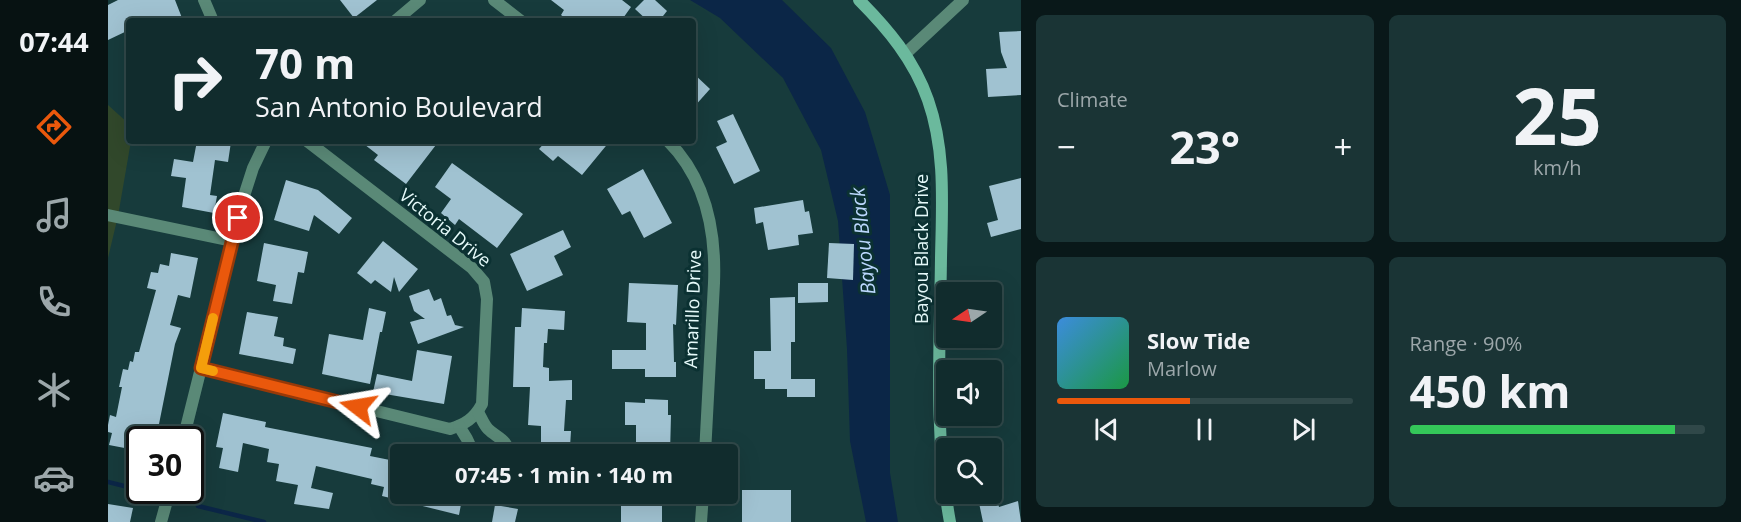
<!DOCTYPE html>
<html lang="en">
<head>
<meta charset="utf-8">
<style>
  :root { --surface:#112c2d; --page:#1a3435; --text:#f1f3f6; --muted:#9ca7aa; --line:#304849; --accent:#ea580c }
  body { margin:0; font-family:"Open Sans",sans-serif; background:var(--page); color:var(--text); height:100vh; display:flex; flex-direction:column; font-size:22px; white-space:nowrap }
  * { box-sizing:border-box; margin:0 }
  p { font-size:20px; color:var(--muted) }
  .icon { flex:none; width:33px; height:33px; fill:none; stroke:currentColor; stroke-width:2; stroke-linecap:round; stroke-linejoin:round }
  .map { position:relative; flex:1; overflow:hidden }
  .details { display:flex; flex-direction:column; gap:15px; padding:15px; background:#091819; width:720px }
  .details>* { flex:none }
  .hud { position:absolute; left:18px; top:18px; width:570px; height:126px; border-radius:6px; box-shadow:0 6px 24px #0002,0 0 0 2px var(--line); background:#112c2d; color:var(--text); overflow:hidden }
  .needle { width:39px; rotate:257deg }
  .controls { position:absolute; left:828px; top:282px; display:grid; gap:12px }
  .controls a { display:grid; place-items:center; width:66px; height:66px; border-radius:6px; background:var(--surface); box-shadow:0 6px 24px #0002,0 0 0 2px var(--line); font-size:30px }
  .speed { position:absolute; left:18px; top:426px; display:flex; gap:12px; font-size:30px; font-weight:700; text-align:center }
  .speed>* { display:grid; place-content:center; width:78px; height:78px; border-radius:50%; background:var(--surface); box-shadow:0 6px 24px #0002,0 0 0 2px var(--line); line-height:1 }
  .speed .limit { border:3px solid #111; border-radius:9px; background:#fff; color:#111 }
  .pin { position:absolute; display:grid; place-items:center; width:51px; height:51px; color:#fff; margin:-26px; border:3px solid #fff; border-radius:50%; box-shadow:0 2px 6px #0007 }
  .me { position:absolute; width:66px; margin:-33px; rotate:284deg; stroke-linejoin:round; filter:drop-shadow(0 0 4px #0008) }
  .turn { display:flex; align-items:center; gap:21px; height:126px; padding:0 30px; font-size:27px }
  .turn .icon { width:78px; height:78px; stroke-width:2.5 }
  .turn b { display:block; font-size:42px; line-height:51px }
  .big { font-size:45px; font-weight:700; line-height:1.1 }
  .details .tile { flex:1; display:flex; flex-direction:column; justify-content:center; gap:9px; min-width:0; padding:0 21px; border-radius:9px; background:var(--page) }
  .details .dial { align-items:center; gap:0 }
  .dial b { font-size:78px; line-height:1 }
  .song { display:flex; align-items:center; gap:18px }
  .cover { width:72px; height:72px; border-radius:9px; background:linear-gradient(135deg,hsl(210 70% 55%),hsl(140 70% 35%)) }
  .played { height:6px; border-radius:3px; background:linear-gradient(90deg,var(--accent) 45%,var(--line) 45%) }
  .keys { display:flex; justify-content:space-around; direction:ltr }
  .heat { display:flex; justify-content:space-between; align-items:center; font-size:33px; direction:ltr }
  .charge { height:9px; border-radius:4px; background:linear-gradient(90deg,#34c759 90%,var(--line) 0) }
  .details .tiles { flex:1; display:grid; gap:15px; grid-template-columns:repeat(2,1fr) }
  .trip { position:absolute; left:282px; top:444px; width:348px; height:60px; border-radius:6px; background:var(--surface); box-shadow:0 6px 24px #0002,0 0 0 2px var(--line); font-weight:700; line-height:60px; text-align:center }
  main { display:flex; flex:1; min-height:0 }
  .tabs { display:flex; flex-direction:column; width:108px; justify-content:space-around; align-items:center; background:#071212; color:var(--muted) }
  .tabs .icon { width:42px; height:42px }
  .tabs .selected { color:var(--accent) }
  .tabs b { font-size:27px; color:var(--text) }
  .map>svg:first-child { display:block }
  .green { fill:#31482b }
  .water { fill:#0b2647 }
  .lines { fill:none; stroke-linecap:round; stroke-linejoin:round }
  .stream { stroke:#0b2647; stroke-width:4.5 }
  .building { fill:#a0c2d1 }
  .minor { stroke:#5a8977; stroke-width:12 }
  .secondary { stroke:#6bb99d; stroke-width:12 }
  .route-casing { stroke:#983908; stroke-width:15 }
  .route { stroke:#ea580c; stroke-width:10 }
  .slow { stroke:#f59e0b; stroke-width:10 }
  .labels { text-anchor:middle; stroke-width:6; stroke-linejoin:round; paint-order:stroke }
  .street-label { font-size:18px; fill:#e6fafa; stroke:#0b3132 }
  .water-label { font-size:20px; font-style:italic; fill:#bcd8fe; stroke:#0b3132 }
</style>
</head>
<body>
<main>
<nav class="tabs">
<b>07:44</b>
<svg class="icon selected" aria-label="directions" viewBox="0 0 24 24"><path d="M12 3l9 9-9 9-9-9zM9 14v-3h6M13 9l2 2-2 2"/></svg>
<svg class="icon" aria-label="music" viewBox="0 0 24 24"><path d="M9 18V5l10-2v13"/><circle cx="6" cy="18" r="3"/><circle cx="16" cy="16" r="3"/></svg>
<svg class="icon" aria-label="phone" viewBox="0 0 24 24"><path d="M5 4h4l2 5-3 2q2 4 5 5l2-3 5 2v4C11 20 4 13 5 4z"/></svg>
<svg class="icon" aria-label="climate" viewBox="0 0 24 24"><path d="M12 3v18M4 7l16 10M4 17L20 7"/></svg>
<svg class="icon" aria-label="car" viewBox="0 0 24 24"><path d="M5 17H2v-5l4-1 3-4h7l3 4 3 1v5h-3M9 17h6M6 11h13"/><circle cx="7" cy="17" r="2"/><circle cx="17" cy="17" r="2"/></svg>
</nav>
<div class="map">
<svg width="913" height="522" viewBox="0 0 913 522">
  <rect width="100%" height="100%" fill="#173b3c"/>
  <polygon class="green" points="0,105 21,124 21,141 23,141 10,216 0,258"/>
  <polygon class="water" points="582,0 674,0 723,48 757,112 782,195 782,473 790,522 758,522 742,441 739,349 730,221 713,150 675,78 612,18"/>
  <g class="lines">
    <g class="stream">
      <polyline points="0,482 32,490"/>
      <polyline points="36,490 37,491"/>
      <polyline points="90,506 156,522"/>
    </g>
  </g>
  <g class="building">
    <polygon points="10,0 67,0 74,18 68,21 58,21 56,16 43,21 21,21 21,30 0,40 0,5"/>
    <polygon points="232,0 269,0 246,18"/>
    <polygon points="443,0 514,0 523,7 513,21 461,21 453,15 456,10"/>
    <polygon points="536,0 547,0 559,11 551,21 540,21 527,9"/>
    <polygon points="913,31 913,95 880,97 878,69 899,68 893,52 891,32"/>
    <polygon points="585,73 602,89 585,108"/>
    <polygon points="625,114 652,171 626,184 608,147 619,142 609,121"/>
    <polygon points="89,141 123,142 120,162 107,160 102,195 109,196 106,213 74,207 78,178 63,176 66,159 85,162"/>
    <polygon points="252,141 331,141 298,184 266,160 270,155"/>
    <polygon points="438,141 502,141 474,175 450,156 445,161 431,149"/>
    <polygon points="344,163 415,214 389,248 351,219 347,225 333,213 343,199 327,187"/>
    <polygon points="535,169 564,223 536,238 522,211 514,215 499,189"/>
    <polygon points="913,178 913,229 883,237 879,223 890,220 881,186"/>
    <polygon points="178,180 210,190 244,218 231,234 206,215 201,231 166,220"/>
    <polygon points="695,200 697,212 701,211 705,233 690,235 691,245 660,250 655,222 648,224 646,208"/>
    <polygon points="455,230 463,247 446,256 455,275 419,291 402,254"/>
    <polygon points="275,241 310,269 291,292 286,277 283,292 267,280 263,284 249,273"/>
    <polygon points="156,243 200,252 196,273 190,272 184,304 165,301 168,285 149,281"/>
    <polygon points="721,243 746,244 745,280 719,278"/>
    <polygon points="63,253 90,258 82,298 70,295 62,325 73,328 67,344 49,434 31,430 27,450 1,445 4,433 0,432 0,425 2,415 8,417 14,387 11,387 15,369 20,370 22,361 25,362 27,352 31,352 48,290 39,288 43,272 50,273 52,264 61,266"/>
    <polygon points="521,283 570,285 568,325 565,324 566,362 568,362 568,377 537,377 537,369 504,369 504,350 538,350 538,323 519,322"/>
    <polygon points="690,283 720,283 720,302 690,303"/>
    <polygon points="321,289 326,301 333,298 339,316 343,315 347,325 356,327 310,344 302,322 313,319 317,319 306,311 301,296"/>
    <polygon points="687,297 687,342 683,342 683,379 707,379 707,397 679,397 679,389 657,389 657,379 646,379 646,351 663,351 662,298"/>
    <polygon points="261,308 278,312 274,332 272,332 262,384 214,374 221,334 255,340"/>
    <polygon points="414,308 457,311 456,330 440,329 439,343 436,343 435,367 441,368 441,381 464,380 464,400 458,400 456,431 463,431 462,447 433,445 433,426 420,425 422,387 405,387 407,327 413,327"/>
    <polygon points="139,312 170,317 166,336 176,338 175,346 188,349 185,364 131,354"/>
    <polygon points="309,350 344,356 336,404 265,392 269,374 304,381"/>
    <polygon points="537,399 560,400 560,415 563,415 562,454 528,454 528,425 517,425 517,402 537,403"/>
    <polygon points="115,413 158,422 157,427 264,448 262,456 292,462 292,494 355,494 351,515 274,496 276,487 263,484 264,479 208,466 203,488 225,493 221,509 186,504 190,485 168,481 171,464 159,462 161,449 135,443 130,472 111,468 115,448 108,447"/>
    <rect x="634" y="490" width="49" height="32"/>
    <rect x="513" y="494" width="41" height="28"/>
    <polygon points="889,499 891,507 910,501 913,522 875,522 871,503"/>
    <polygon points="0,504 25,508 22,522 0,522"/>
    <polygon points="387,505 410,509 407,522 384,522"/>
  </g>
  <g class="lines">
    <g class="minor">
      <polyline points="96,0 105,21"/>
      <polyline points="386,0 413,21"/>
      <polyline points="287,21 312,0"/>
      <polyline points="797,54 855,0"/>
      <path d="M560,141C598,179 608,232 606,283L597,454"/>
      <polyline points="0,215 124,241"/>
      <path d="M93,368L342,429C357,424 366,419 374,404L379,299L376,282L364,268L199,141"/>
      <path d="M370,412C373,417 376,425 380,429C389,438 401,440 400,454"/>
      <polyline points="351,426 359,439 366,454"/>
      <polyline points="75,440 136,196 145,168 158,141"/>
      <polyline points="53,522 62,490"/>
      <polyline points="593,522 595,494"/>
    </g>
    <path class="secondary" d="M751,0C780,29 806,60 820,100C838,151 834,205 833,258C832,345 826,436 842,522"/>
  </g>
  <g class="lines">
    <defs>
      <polyline id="route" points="130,218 93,368 250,407"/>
    </defs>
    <use href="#route" class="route-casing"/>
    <use href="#route" class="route"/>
    <polyline class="slow" points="105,371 93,368 105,318"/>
  </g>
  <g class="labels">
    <g class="street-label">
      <text transform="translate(337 228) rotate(39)" y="6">Victoria Drive</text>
      <text transform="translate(814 249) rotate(-90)" y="6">Bayou Black Drive</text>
      <text transform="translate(585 309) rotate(-88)" y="6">Amarillo Drive</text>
    </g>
    <g class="water-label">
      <text transform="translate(755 241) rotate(-96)" y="7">Bayou Black</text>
    </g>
  </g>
</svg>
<div class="controls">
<a><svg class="needle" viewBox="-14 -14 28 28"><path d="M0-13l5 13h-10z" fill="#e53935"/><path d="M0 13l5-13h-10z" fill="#9ca7aa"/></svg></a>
<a><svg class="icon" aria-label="sound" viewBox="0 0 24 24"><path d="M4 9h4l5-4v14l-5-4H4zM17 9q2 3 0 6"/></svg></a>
<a><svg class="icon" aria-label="search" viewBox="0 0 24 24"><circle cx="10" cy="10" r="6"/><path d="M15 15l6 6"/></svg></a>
</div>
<div class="speed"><div class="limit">30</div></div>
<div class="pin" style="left:130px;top:218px;background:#d93025"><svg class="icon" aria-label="arrive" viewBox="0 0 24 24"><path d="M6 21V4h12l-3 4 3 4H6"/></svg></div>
<svg class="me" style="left:250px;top:407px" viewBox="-20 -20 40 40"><path d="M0-17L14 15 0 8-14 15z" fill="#ea580c" stroke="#fff" stroke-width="4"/></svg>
<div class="trip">07:45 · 1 min · 140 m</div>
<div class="hud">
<div class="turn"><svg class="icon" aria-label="right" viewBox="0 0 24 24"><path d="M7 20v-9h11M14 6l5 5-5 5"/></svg><div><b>70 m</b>San Antonio Boulevard</div></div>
</div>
</div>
<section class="details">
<div class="tiles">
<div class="tile"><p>Climate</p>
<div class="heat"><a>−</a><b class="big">23°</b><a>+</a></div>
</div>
<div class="tile dial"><b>25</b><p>km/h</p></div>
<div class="tile">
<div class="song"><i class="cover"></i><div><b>Slow Tide</b><p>Marlow</p></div></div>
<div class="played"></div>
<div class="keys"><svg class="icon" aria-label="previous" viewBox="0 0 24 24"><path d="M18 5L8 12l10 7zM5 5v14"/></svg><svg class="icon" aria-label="pause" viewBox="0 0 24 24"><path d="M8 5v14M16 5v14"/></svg><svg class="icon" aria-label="next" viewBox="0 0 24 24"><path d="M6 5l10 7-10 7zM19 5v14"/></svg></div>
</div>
<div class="tile"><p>Range · 90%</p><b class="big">450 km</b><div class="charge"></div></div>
</div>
</section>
</main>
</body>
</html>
